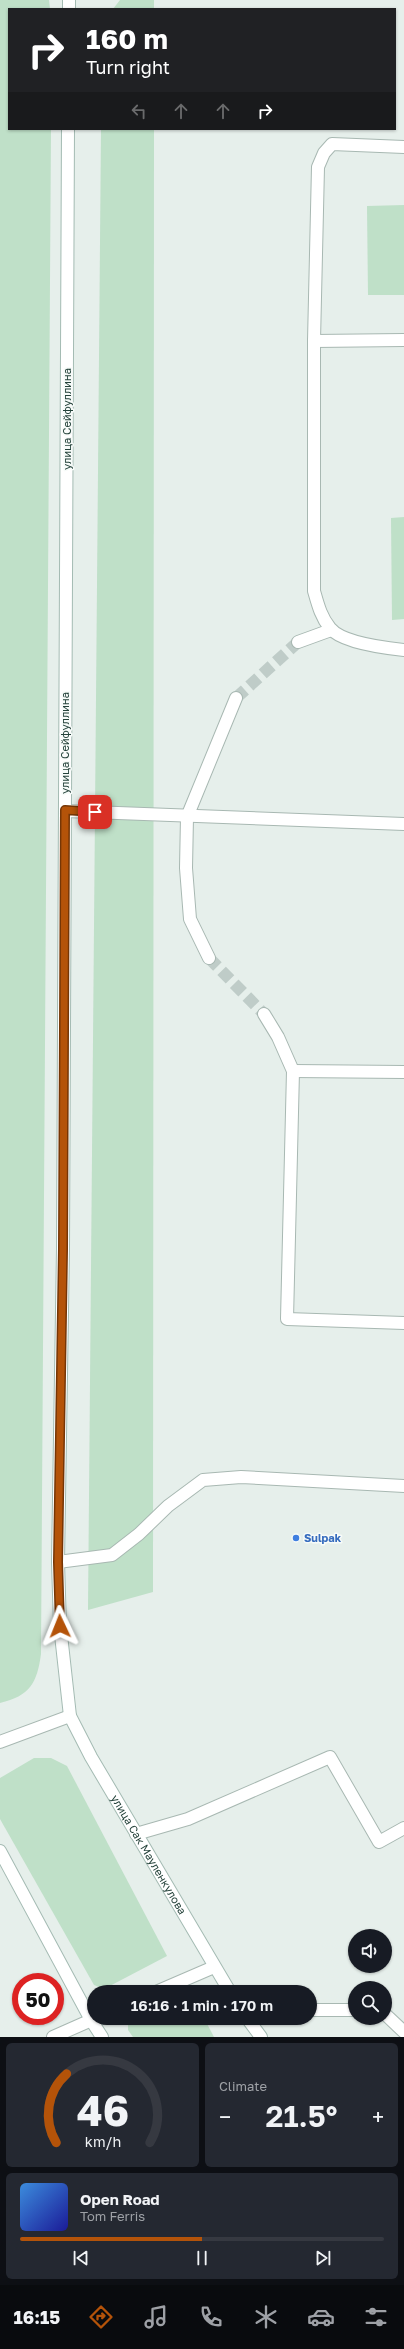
<!DOCTYPE html>
<html lang="en">
<head>
<meta charset="utf-8">
<style>
  :root { --surface:#171b24; --page:#242831; --text:#f1f3f6; --muted:#9ea1a6; --line:#363941; --accent:#b45309 }
  body { margin:0; font-family:"Golos Text",sans-serif; background:var(--page); color:var(--text); height:100vh; display:flex; flex-direction:column; font-size:15px; white-space:nowrap }
  * { box-sizing:border-box; margin:0 }
  p { font-size:13px; color:var(--muted) }
  .icon { flex:none; width:22px; height:22px; fill:none; stroke:currentColor; stroke-width:2; stroke-linecap:round; stroke-linejoin:round }
  .map { position:relative; height:2037px; overflow:hidden }
  .sheet { display:flex; flex-direction:column; gap:6px; padding:6px; background:#0d0f14; flex:1 }
  .sheet>* { flex:none }
  .guide { position:absolute; left:8px; top:8px; width:388px; height:122px; border-radius:0px; box-shadow:0 1px 3px #0004; background:#202124; color:#fff; overflow:hidden }
  .tools { position:absolute; left:348px; top:1929px; display:grid; gap:8px }
  .tools a { display:grid; place-items:center; width:44px; height:44px; border-radius:50%; background:var(--surface); box-shadow:0 1px 3px #0004; font-size:20px }
  .speed { position:absolute; left:12px; top:1973px; display:flex; gap:8px; font-size:20px; font-weight:700; text-align:center }
  .speed>* { display:grid; place-content:center; width:52px; height:52px; border-radius:50%; background:var(--surface); box-shadow:0 1px 3px #0004; line-height:1 }
  .speed .limit { border:6px solid #d22; background:#fff; color:#111 }
  .pin { position:absolute; display:grid; place-items:center; width:34px; height:34px; color:#fff; margin:-17px; border-radius:8px; box-shadow:0 2px 6px #0006 }
  .me { position:absolute; width:44px; margin:-22px; rotate:358deg; stroke-linejoin:round; filter:drop-shadow(0 0 3px #0008) }
  .turn { display:flex; align-items:center; gap:14px; height:84px; padding:0 12px; font-size:18px }
  .turn .icon { width:52px; height:52px; stroke-width:2.5 }
  .turn b { display:block; font-size:28px; line-height:34px }
  .lanes { display:flex; align-items:center; height:38px; padding:0 12px; background:#0003; justify-content:center; gap:20px; direction:ltr }
  .lanes .off { opacity:.35 }
  .big { font-size:30px; font-weight:600; line-height:1.1 }
  .sheet .widget { flex:1; display:flex; flex-direction:column; justify-content:center; gap:6px; min-width:0; padding:0 14px; border-radius:6px; background:var(--page) }
  .sheet .dial { align-items:center; gap:0 }
  .dial svg { height:104px; overflow:visible; fill:none; stroke:var(--line); stroke-width:7; stroke-linecap:round; text-anchor:middle }
  .dial text { fill:var(--text); stroke:none }
  .song { display:flex; align-items:center; gap:12px }
  .cover { width:48px; height:48px; border-radius:6px; background:linear-gradient(135deg,hsl(210 70% 55%),hsl(240 70% 35%)) }
  .played { height:4px; border-radius:2px; background:linear-gradient(90deg,var(--accent) 50%,var(--line) 50%) }
  .keys { display:flex; justify-content:space-around; direction:ltr }
  .heat { display:flex; justify-content:space-between; align-items:center; font-size:22px; direction:ltr }
  .sheet .tiles { flex:1; display:grid; gap:6px; grid-template-columns:1fr 1fr }
  .widget:last-child { grid-column:span 2 }
  .trip { position:absolute; left:87px; top:1985px; width:230px; height:40px; border-radius:20px; background:var(--surface); box-shadow:0 1px 3px #0004; font-weight:600; line-height:40px; text-align:center }
  .tabs { display:flex; height:64px; justify-content:space-around; align-items:center; background:#090b0e; color:var(--muted) }
  .tabs .icon { width:28px; height:28px }
  .tabs .on { color:var(--accent) }
  .tabs b { font-size:18px; color:var(--text) }
  .map>svg:first-child { display:block }
  .green { fill:#bfe0c8 }
  .lines { fill:none; stroke-linecap:round; stroke-linejoin:round }
  .minor-tunnel { stroke:#bfccc8; stroke-width:12; stroke-dasharray:12 6; stroke-linecap:butt }
  .service-casing { stroke:#a8b8b2; stroke-width:14 }
  .minor-casing { stroke:#a8b8b2; stroke-width:14 }
  .secondary-casing { stroke:#a4bbb3; stroke-width:14 }
  .service { stroke:#fff; stroke-width:12 }
  .minor { stroke:#fff; stroke-width:12 }
  .secondary { stroke:#fff; stroke-width:12 }
  .route-casing { stroke:#753606; stroke-width:10 }
  .route { stroke:#b45309; stroke-width:7 }
  .shop-dot { fill:#3f7fe0; stroke:#f7fbf9; stroke-width:1.5 }
  .labels { text-anchor:middle; stroke-width:3; stroke-linejoin:round; paint-order:stroke }
  .street-label { font-size:11px; fill:#24423a; stroke:#f7fbf9 }
  .shop-label { font-size:11px; font-weight:bold; fill:#366cbe; stroke:#f7fbf9; text-anchor:start }
</style>
</head>
<body>
<div class="map">
<svg width="404" height="2037" viewBox="0 0 404 2037">
  <rect width="100%" height="100%" fill="#e6efeb"/>
  <g class="green">
    <path d="M0,0H49L50,9H9V129H51L41,1654C37,1683 30,1696 0,1703Z"/>
    <polygon points="120,0 154,0 154,9 113,9"/>
    <polygon points="101,129 154,129 153,1592 88,1610"/>
    <polygon points="404,205 404,295 368,295 367,206"/>
    <polygon points="404,517 404,619 392,620 391,518"/>
    <polygon points="34,1758 51,1758 67,1766 167,1956 104,1989 94,1985 0,1819 0,1778"/>
    <polygon points="136,2018 204,2018 214,2037 133,2037 128,2030 128,2022"/>
  </g>
  <g class="lines">
    <g class="minor-tunnel">
      <polyline points="236,698 298,642"/>
      <polyline points="209,958 264,1014"/>
    </g>
    <defs>
      <g id="service">
        <polyline points="310,2010 355,2010"/>
        <polyline points="385,2014 404,2032"/>
      </g>
      <g id="minor">
        <path d="M404,147L332,144L324,153L318,167L314,341V591C318,605 321,617 330,628C342,643 385,648 404,650"/>
        <polyline points="314,341 404,340"/>
        <polyline points="298,642 331,630"/>
        <polyline points="65,811 404,824"/>
        <polyline points="209,958 190,919 186,868 187,817 236,698"/>
        <polyline points="264,1014 278,1037 293,1071 287,1319 404,1323"/>
        <polyline points="293,1071 404,1072"/>
        <polyline points="58,1562 112,1555 139,1534 168,1506 203,1480 241,1477 404,1486"/>
        <polyline points="0,1742 70,1716"/>
        <polyline points="136,1834 188,1819 330,1757 379,1842 404,1828"/>
        <polyline points="156,1992 214,1967"/>
        <polyline points="53,2037 96,2018"/>
      </g>
      <g id="secondary">
        <polyline points="69,9 69,0"/>
        <path id="s1" d="M68,129L63,1249L58,1562L60,1626L70,1716L91,1757L230,1992"/>
        <polyline points="0,1851 91,2020 102,2037"/>
        <polyline points="247,2018 261,2037"/>
      </g>
    </defs>
    <use href="#service" class="service-casing"/>
    <use href="#minor" class="minor-casing"/>
    <use href="#secondary" class="secondary-casing"/>
    <use href="#service" class="service"/>
    <use href="#minor" class="minor"/>
    <use href="#secondary" class="secondary"/>
  </g>
  <g class="lines">
    <defs>
      <polyline id="route" points="60,1626 58,1562 63,1249 65,810 95,812"/>
    </defs>
    <use href="#route" class="route-casing"/>
    <use href="#route" class="route"/>
  </g>
  <circle class="shop-dot" cx="296" cy="1538" r="4"/>
  <g class="labels">
    <g class="street-label">
      <text transform="translate(67 419) rotate(-90)" y="4">улица Сейфуллина</text>
      <text transform="translate(65 743) rotate(-90)" y="4">улица Сейфуллина</text>
      <text dy="4" stroke="none"><textPath href="#s1" startOffset="1747">улица Сак Мауленкулова</textPath></text>
    </g>
    <g class="shop-label">
      <text x="304" y="1542">Sulpak</text>
    </g>
  </g>
</svg>
<div class="tools">
<a><svg class="icon" aria-label="sound" viewBox="0 0 24 24"><path d="M4 9h4l5-4v14l-5-4H4zM17 9q2 3 0 6"/></svg></a>
<a><svg class="icon" aria-label="search" viewBox="0 0 24 24"><circle cx="10" cy="10" r="6"/><path d="M15 15l6 6"/></svg></a>
</div>
<div class="speed"><div class="limit">50</div></div>
<div class="pin" style="left:95px;top:812px;background:#d93025"><svg class="icon" aria-label="arrive" viewBox="0 0 24 24"><path d="M6 21V4h12l-3 4 3 4H6"/></svg></div>
<svg class="me" style="left:60px;top:1626px" viewBox="-20 -20 40 40"><path d="M0-17L14 15 0 8-14 15z" fill="#b45309" stroke="#fff" stroke-width="4"/></svg>
<div class="trip">16:16 · 1 min · 170 m</div>
<div class="guide">
<div class="turn"><svg class="icon" aria-label="right" viewBox="0 0 24 24"><path d="M7 20v-9h11M14 6l5 5-5 5"/></svg><div><b>160 m</b>Turn right</div></div>
<div class="lanes"><svg class="icon off" aria-label="left" viewBox="0 0 24 24"><path d="M17 20v-9H6M10 6l-5 5 5 5"/></svg><svg class="icon off" aria-label="ahead" viewBox="0 0 24 24"><path d="M12 20V5M6 11l6-6 6 6"/></svg><svg class="icon off" aria-label="ahead" viewBox="0 0 24 24"><path d="M12 20V5M6 11l6-6 6 6"/></svg><svg class="icon" aria-label="right" viewBox="0 0 24 24"><path d="M7 20v-9h11M14 6l5 5-5 5"/></svg></div>
</div>
</div>
<section class="sheet">
<div class="tiles">
<div class="widget dial"><svg viewBox="0 0 100 80">
<path d="M14 69A42 42 0 1 1 86 69"/>
<path d="M14 69A42 42 0 0 1 22 16" stroke="#b45309"/>
<text x="50" y="56" font-size="32" font-weight="700">46</text>
<text x="50" y="72" font-size="11">km/h</text>
</svg></div>
<div class="widget"><p>Climate</p>
<div class="heat"><a>−</a><b class="big">21.5°</b><a>+</a></div>
</div>
<div class="widget">
<div class="song"><i class="cover"></i><div><b>Open Road</b><p>Tom Ferris</p></div></div>
<div class="played"></div>
<div class="keys"><svg class="icon" aria-label="previous" viewBox="0 0 24 24"><path d="M18 5L8 12l10 7zM5 5v14"/></svg><svg class="icon" aria-label="pause" viewBox="0 0 24 24"><path d="M8 5v14M16 5v14"/></svg><svg class="icon" aria-label="next" viewBox="0 0 24 24"><path d="M6 5l10 7-10 7zM19 5v14"/></svg></div>
</div>
</div>
</section>
<nav class="tabs">
<b>16:15</b>
<svg class="icon on" aria-label="directions" viewBox="0 0 24 24"><path d="M12 3l9 9-9 9-9-9zM9 14v-3h6M13 9l2 2-2 2"/></svg>
<svg class="icon" aria-label="music" viewBox="0 0 24 24"><path d="M9 18V5l10-2v13"/><circle cx="6" cy="18" r="3"/><circle cx="16" cy="16" r="3"/></svg>
<svg class="icon" aria-label="phone" viewBox="0 0 24 24"><path d="M5 4h4l2 5-3 2q2 4 5 5l2-3 5 2v4C11 20 4 13 5 4z"/></svg>
<svg class="icon" aria-label="climate" viewBox="0 0 24 24"><path d="M12 3v18M4 7l16 10M4 17L20 7"/></svg>
<svg class="icon" aria-label="car" viewBox="0 0 24 24"><path d="M5 17H2v-5l4-1 3-4h7l3 4 3 1v5h-3M9 17h6M6 11h13"/><circle cx="7" cy="17" r="2"/><circle cx="17" cy="17" r="2"/></svg>
<svg class="icon" aria-label="filters" viewBox="0 0 24 24"><path d="M4 7h16M4 17h16"/><circle cx="9" cy="7" r="2"/><circle cx="15" cy="17" r="2"/></svg>
</nav>
</body>
</html>
